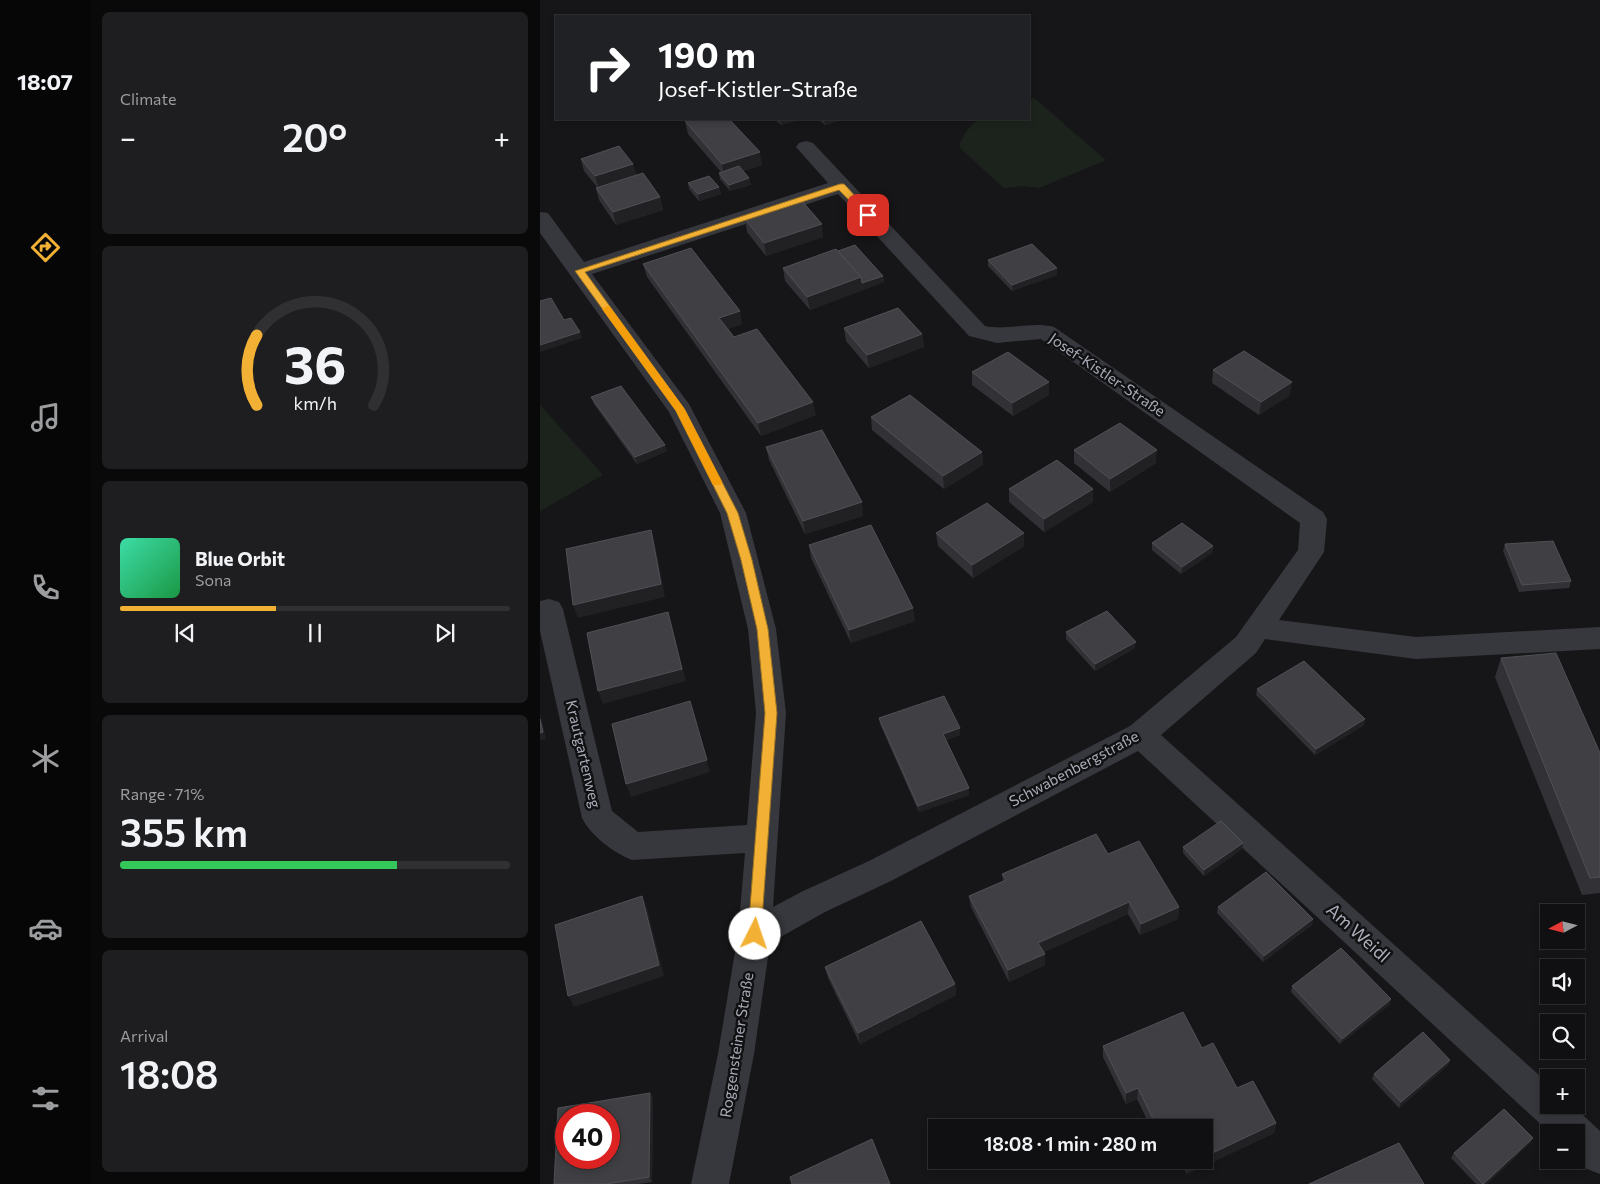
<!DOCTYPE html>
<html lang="en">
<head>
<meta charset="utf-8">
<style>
  :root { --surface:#101012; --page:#1e1e20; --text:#f1f3f6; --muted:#9c9d9f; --line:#303032; --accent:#f2b134 }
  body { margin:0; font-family:Commissioner,sans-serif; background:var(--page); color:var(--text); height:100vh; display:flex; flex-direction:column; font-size:19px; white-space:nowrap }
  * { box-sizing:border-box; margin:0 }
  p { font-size:16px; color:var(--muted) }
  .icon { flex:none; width:28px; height:28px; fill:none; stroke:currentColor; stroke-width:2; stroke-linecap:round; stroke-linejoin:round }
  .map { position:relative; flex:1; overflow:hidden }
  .sheet { display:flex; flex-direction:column; gap:12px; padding:12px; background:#09090a; width:450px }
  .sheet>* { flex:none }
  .top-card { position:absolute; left:15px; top:15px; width:475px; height:105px; border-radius:0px; box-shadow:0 2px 8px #0003,0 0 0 1px var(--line); background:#202124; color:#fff; overflow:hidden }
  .needle { width:32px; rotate:263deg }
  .tools { position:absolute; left:1000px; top:904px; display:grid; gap:10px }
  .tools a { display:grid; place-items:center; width:45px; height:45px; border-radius:0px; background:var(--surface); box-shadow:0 2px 8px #0003,0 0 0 1px var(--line); font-size:25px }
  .speed { position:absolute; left:15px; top:1104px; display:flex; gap:10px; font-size:25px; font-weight:700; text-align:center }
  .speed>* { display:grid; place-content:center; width:65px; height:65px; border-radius:50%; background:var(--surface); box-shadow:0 2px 8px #0003,0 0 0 1px var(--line); line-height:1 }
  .speed .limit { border:8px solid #d22; background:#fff; color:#111 }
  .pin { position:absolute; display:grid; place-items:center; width:42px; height:42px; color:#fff; margin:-21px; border-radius:10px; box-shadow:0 2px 8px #0006 }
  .me { position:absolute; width:55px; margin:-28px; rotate:4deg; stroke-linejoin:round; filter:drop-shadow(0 0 4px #0008) }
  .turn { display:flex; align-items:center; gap:18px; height:105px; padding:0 20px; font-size:22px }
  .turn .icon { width:65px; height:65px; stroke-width:2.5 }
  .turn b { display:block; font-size:35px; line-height:42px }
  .big { font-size:38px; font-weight:600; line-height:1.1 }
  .sheet .card { flex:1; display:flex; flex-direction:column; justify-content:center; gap:8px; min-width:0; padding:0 18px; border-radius:8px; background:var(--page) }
  .sheet .dial { align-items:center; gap:0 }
  .dial svg { height:130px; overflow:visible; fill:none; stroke:var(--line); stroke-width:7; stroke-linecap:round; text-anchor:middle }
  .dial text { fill:var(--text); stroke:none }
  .song { display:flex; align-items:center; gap:15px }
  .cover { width:60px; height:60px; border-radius:8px; background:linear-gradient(135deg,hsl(160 70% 55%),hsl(140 70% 35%)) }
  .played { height:5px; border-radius:2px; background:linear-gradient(90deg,var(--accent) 40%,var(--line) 40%) }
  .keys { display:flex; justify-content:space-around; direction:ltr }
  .heat { display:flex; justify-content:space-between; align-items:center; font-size:28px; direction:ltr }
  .charge { height:8px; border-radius:4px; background:linear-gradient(90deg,#34c759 71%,var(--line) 0) }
  .trip { position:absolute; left:388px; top:1119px; width:285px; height:50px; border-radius:0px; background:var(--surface); box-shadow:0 2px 8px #0003,0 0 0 1px var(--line); font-weight:600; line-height:50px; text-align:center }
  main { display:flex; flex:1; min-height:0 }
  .menu { display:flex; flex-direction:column; width:90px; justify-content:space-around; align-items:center; background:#060607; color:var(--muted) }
  .menu .icon { width:35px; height:35px }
  .menu .on { color:var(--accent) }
  .menu b { font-size:22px; color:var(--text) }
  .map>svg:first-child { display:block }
  .green { fill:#1c231d }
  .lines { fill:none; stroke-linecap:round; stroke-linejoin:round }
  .minor { fill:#37383d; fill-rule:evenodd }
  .wall { fill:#323236 }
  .shaded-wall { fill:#212124 }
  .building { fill:#3f3f44; stroke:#4f5156; fill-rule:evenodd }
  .route { fill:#f2b134; stroke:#9d7322 }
  .slow { fill:#f59e0b }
  .labels { text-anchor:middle; stroke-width:5; stroke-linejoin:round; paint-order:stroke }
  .street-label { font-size:15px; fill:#a8adb8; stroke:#111113 }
  .near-street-label { font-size:18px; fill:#a8adb8; stroke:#111113 }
</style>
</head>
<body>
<main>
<nav class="menu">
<b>18:07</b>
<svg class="icon on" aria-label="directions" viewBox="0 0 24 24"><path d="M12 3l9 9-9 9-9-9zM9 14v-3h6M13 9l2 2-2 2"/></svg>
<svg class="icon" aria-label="music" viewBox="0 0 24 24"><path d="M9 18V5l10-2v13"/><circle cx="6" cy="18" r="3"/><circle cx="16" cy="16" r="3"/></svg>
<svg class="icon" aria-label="phone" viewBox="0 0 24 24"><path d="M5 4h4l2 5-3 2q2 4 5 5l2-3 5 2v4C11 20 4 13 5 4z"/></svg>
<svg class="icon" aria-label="climate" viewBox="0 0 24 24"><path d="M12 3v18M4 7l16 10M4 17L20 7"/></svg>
<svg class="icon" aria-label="car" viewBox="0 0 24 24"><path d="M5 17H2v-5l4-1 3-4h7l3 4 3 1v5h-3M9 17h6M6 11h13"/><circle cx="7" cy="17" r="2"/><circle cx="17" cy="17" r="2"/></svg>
<svg class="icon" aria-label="filters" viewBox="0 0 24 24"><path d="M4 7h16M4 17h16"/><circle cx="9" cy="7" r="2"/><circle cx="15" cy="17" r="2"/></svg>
</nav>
<section class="sheet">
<div class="card"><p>Climate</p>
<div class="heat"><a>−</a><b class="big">20°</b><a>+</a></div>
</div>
<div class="card dial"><svg viewBox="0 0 100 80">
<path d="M14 69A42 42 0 1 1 86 69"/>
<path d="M14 69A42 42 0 0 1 14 26" stroke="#f2b134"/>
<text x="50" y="56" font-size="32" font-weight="700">36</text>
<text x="50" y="72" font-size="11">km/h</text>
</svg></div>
<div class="card">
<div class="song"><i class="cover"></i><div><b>Blue Orbit</b><p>Sona</p></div></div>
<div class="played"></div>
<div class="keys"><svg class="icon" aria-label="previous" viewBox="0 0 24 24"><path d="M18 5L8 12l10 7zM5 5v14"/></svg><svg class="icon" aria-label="pause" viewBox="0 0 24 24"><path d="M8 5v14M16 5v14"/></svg><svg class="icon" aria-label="next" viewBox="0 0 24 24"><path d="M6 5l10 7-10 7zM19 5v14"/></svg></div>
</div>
<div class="card"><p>Range · 71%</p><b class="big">355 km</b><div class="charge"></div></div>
<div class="card"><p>Arrival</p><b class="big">18:08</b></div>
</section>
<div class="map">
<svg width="1060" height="1184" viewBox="0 0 1060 1184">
  <rect width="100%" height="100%" fill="#161618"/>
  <g class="green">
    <polygon points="494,98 566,160 499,188 483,186 464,188 422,150 419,145 427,130 438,119 489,119 489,100"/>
    <polygon points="0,405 63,475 0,511"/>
  </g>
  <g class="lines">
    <path class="minor" d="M266,141L273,143L445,326C468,331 491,321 514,327L783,512L787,519L784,552L739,620L876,637L1060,627V649L876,659L725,639L716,653L621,735L1009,1084V1105H1032L1060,1131V1174L1047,1169L1036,1159V1132H1009L598,751L351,881L285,912L230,943L214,1054L189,1184H151L178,1054L198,934L205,853L92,860C74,853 51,836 42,818L0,631V601L9,599L19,602L23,609L72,811L98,832L207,825L216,713L208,629L180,513L129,412L0,233V212L8,213L44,262L288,183L256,147L259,143ZM298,194L429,336L457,343L501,339L760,523L758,550L696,637L590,726L329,861L261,892L233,907L246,713L236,629L206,513L149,404L52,274Z"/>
  </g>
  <g class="wall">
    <polygon points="235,119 262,119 241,125"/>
    <polygon points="279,119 304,119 285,125"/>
    <polygon points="145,121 222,165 203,171 209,178 211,185 190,191 180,179 179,173 181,172 148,134"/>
    <polygon points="41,159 93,164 96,175 120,197 123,210 76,225 59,200 56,188 57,187 44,171"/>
    <polygon points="148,183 179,187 181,194 159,201 149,189"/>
    <polygon points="205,219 283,237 226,256 207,232"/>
    <polygon points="298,251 343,276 344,282 270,310 245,281 243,268"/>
    <polygon points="448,260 517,275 472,291 448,266"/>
    <polygon points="103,264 202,324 188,329 194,337 276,415 221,436 107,277"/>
    <polygon points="304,328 382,334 384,347 329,368 306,341"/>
    <polygon points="673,370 750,395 719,415 672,383"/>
    <polygon points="432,372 509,395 473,416 432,385"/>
    <polygon points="51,397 127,451 97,464 54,404"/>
    <polygon points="331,417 442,452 443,465 404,489 332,430"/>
    <polygon points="226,447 323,516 265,534 229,460"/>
    <polygon points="534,450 616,463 570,492 534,463"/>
    <polygon points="469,489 553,489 553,502 504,532 469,502"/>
    <polygon points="396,533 484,533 484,546 433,578 398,546"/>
    <polygon points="612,543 673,546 672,553 641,574 612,550"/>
    <polygon points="965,544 1031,581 1029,588 979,592 963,551"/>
    <polygon points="269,545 375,621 311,643 271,558"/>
    <polygon points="526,632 595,648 555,671 526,639"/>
    <polygon points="961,658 1060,753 1060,893 1042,895 955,677"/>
    <polygon points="717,689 825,719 824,725 775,755 716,695"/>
    <polygon points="339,718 420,728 420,735 406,740 429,788 429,795 379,812 340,724"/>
    <polygon points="703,843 702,849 664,876 643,853 643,847"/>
    <polygon points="568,854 639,907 638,919 600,935 588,914 504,952 505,954 505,965 469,982 431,907 429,896 463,882 462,874"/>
    <polygon points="678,907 773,919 772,925 723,962 677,913"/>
    <polygon points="285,967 415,984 416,995 320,1044 288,978"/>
    <polygon points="752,986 851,999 849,1005 800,1044 751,992"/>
    <polygon points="563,1046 662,1048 697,1088 736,1123 734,1133 647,1174 640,1160 664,1160 664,1128 611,1128 597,1099 586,1104 563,1057"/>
    <polygon points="910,1060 908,1065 859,1108 832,1079 834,1074"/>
    <polygon points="113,1098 112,1182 98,1184 14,1184"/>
    <polygon points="993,1138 990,1143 947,1184 936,1184 911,1158 914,1153"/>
  </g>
  <g class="shaded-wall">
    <polygon points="240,119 262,119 241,125"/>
    <polygon points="284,119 304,119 285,125"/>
    <polygon points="220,152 222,165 184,177 182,164"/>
    <polygon points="93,164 97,176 59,189 55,176"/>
    <polygon points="209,178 211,185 190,191 189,185"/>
    <polygon points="179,187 181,194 159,201 158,194"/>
    <polygon points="120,197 123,210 76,225 73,212"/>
    <polygon points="282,224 283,237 226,256 224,243"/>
    <polygon points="517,268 517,275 472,291 472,285"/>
    <polygon points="343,276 344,282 323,290 322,283"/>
    <polygon points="321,277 323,290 270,310 267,297"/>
    <polygon points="200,311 202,324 182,331 179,318"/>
    <polygon points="40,332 42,338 0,352 0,345"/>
    <polygon points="382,334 384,347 329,368 327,355"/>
    <polygon points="509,382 509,395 473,416 472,403"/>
    <polygon points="752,382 750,395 719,415 721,402"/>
    <polygon points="273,402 276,415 221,436 218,423"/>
    <polygon points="125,445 127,451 97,464 95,457"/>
    <polygon points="617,450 616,463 570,492 570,479"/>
    <polygon points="442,452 443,465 404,489 403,476"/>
    <polygon points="553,489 553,502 504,532 504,519"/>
    <polygon points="322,502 323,516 265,534 263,521"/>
    <polygon points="111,530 115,543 125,597 38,618 33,605"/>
    <polygon points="484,533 484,546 433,578 432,565"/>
    <polygon points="673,546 672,553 641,574 642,567"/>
    <polygon points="373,608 375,621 311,643 309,630"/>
    <polygon points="128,612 146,681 63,704 58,691"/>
    <polygon points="596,642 595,648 555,671 555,664"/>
    <polygon points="0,713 6,739 0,740"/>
    <polygon points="154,713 170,772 91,797 86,784"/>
    <polygon points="825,719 824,725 775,755 776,749"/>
    <polygon points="420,728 420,735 404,741 403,734"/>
    <polygon points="429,788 429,795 379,812 378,806"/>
    <polygon points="703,843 702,849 664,876 664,870"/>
    <polygon points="102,896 107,908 124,976 34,1007 28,996"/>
    <polygon points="589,902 588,914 499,954 498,943"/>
    <polygon points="639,907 638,919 600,935 601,924"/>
    <polygon points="773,919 772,925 723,962 724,956"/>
    <polygon points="505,954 505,965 469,982 468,970"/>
    <polygon points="415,984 416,995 320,1044 318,1033"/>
    <polygon points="851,999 849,1005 800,1044 802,1039"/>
    <polygon points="910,1060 908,1065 859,1108 861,1102"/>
    <polygon points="598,1088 597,1099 586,1104 586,1093"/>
    <polygon points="110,1093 113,1098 112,1182 109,1177"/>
    <polygon points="627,1122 626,1128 617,1128 617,1127"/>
    <polygon points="736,1123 734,1133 647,1174 648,1164 657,1160 664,1160 664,1157"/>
    <polygon points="993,1138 990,1143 947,1184 944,1184"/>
  </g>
  <g class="building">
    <polygon points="152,119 189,119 220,152 182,164 145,121"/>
    <polygon points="79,146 93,164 55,176 41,159"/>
    <polygon points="199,166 209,178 189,185 179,173"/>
    <polygon points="103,173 120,197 73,212 56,188"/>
    <polygon points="169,176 179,187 158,194 148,183"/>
    <polygon points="262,201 282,224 224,243 205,219"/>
    <polygon points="492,244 517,268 472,285 448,260"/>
    <polygon points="315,245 343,276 322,283 321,277 298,251"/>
    <polygon points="151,248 200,311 179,318 194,337 217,329 273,402 218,423 103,264"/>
    <polygon points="296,249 321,277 267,297 243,268"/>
    <polygon points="11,298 24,320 31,318 40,332 0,345 0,301"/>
    <polygon points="358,308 382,334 327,355 304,328"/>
    <polygon points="704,351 752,382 721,402 673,370"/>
    <polygon points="468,352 509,382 472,403 432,372"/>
    <polygon points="81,386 125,445 95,457 51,397"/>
    <polygon points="370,395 442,452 403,476 331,417"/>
    <polygon points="580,423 617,450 570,479 534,450"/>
    <polygon points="282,430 322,502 263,521 226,447"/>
    <polygon points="517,460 553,489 504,519 469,489"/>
    <polygon points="447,503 484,533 432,565 396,533"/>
    <polygon points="642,523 673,546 642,567 612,543"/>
    <polygon points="331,525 373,608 309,630 269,545"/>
    <polygon points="111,530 121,584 33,605 26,549"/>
    <polygon points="1013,541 1031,581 982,585 965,544"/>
    <polygon points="567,611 596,642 555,664 526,632"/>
    <polygon points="128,612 142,669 58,691 47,633"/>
    <polygon points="1016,653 1060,753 1060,877 1050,878 961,658"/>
    <polygon points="764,661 825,719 776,749 717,689"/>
    <polygon points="404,696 420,728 403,734 429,788 378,806 339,718"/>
    <polygon points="150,701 167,760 86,784 72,724"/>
    <polygon points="0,719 3,732 0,733"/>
    <polygon points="681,821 703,843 664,870 643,847"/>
    <polygon points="556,834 568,854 599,841 639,907 601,924 589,902 498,943 505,954 468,970 429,896 466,880 462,874"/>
    <polygon points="726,872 773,919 724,956 678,907"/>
    <polygon points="102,896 119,965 28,996 15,925"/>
    <polygon points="381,921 415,984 318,1033 285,967"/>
    <polygon points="801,948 851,999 802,1039 752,986"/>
    <polygon points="643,1012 662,1048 673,1043 697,1088 713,1081 736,1123 664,1157 664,1128 630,1128 627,1122 617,1127 598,1088 586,1093 563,1046"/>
    <polygon points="883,1032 910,1060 861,1102 834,1074"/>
    <path d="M110,1093L109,1177L66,1184H14L18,1108ZM26,1115H69V1158H26Z"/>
    <polygon points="964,1109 993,1138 943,1184 914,1153"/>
    <polygon points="332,1139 350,1184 252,1184 250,1177"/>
    <polygon points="859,1143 884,1184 769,1184"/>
    <polygon points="646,1160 657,1160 648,1164"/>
  </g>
  <polygon class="route" points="300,184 304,184 331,213 331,217 325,217 299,190 45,272 145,410 198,513 212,560 228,629 237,713 221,934 219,938 215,940 210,938 208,934 225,713 217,629 201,560 187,513 136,411 35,271"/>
  <polygon class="slow" points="67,306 70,307 144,408 182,482 181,485 173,485 136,411 62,309"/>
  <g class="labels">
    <g class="street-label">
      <text transform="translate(567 375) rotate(34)" y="5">Josef-Kistler-Straße</text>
      <text transform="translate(43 754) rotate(77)" y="5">Krautgartenweg</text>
      <text transform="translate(534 769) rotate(-28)" y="5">Schwabenbergstraße</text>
      <text transform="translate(197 1045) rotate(-81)" y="5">Roggensteiner Straße</text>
    </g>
    <g class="near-street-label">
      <text transform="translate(818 933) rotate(42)" y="6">Am Weidl</text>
    </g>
  </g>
</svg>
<div class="tools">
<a><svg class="needle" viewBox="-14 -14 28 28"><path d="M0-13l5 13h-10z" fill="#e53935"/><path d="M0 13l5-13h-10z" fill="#9c9d9f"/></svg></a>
<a><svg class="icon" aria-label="sound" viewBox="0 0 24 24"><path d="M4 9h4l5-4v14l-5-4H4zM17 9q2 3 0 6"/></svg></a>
<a><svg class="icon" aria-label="search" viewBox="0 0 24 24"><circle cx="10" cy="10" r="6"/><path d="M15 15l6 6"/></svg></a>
<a>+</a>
<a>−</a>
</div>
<div class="speed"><div class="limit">40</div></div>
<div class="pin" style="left:328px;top:215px;background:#d93025"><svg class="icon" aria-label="arrive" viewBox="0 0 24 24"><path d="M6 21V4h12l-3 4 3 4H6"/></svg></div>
<svg class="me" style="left:215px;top:934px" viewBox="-20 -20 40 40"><circle r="19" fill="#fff"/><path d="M0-13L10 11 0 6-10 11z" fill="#f2b134"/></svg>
<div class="trip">18:08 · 1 min · 280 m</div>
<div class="top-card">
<div class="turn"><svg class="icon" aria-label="right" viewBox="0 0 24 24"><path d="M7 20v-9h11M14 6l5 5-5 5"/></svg><div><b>190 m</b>Josef-Kistler-Straße</div></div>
</div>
</div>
</main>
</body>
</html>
